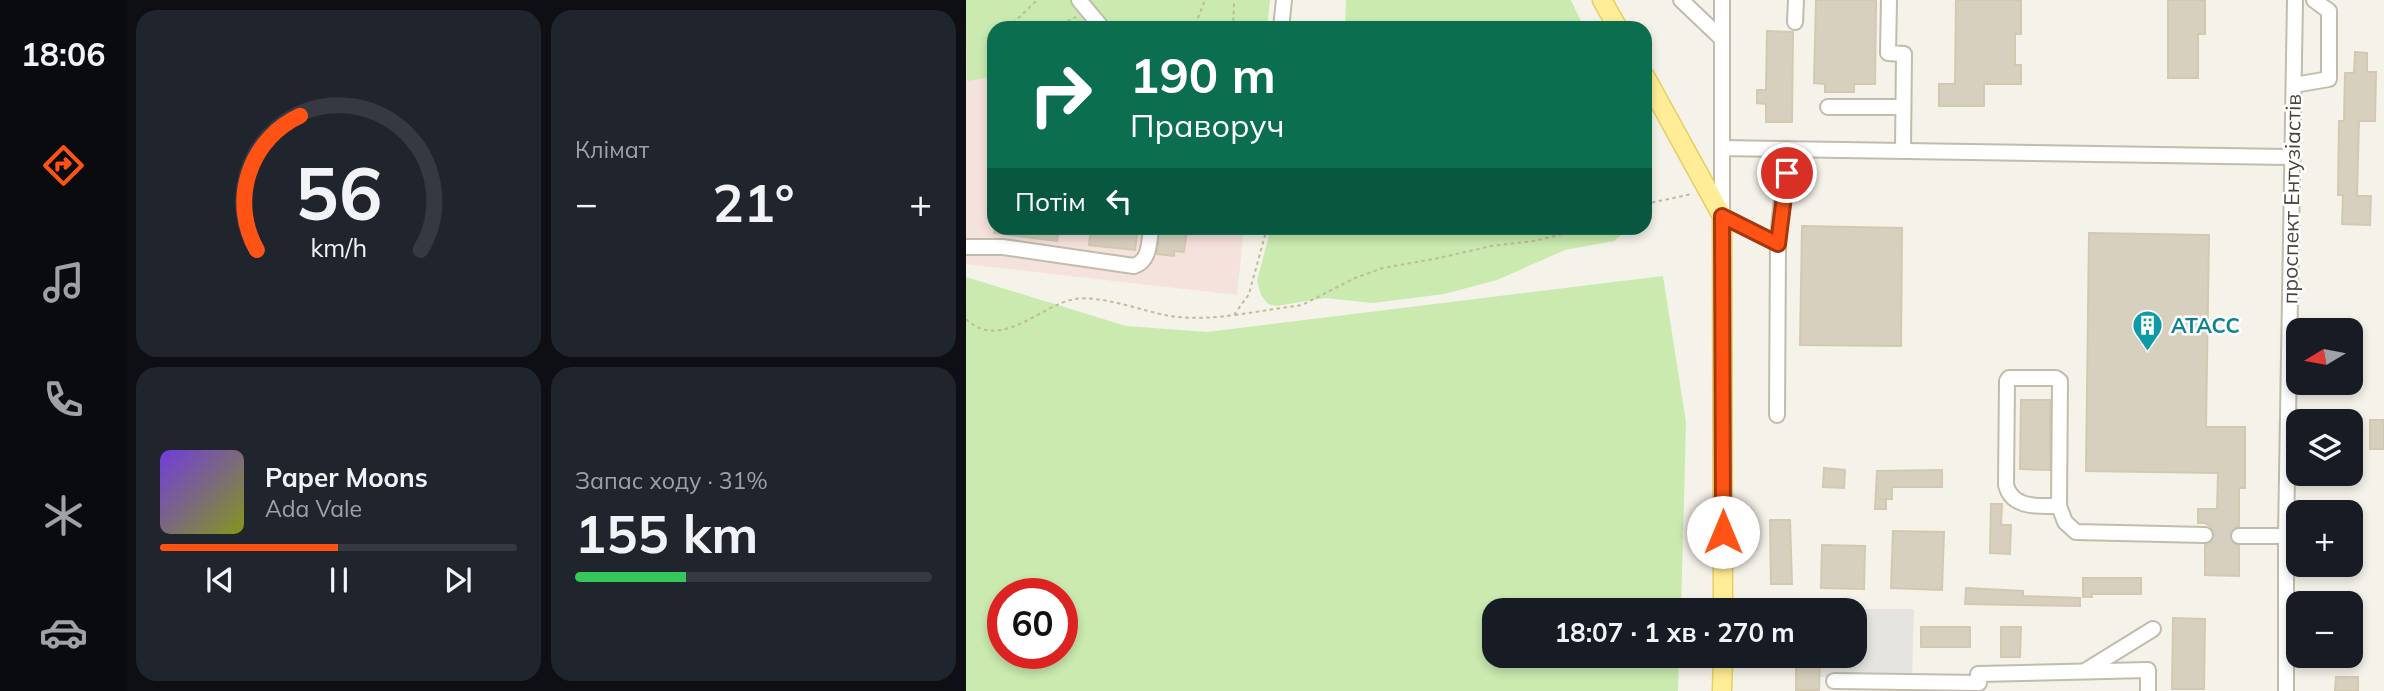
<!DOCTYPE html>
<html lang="uk">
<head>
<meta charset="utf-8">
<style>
  :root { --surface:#171b24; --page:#20242c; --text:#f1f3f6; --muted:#9ea1a6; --line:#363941; --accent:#ff5315 }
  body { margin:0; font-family:Mulish,sans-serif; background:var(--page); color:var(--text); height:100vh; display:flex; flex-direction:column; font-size:26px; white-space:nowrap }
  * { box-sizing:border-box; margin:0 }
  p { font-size:23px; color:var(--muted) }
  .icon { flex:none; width:38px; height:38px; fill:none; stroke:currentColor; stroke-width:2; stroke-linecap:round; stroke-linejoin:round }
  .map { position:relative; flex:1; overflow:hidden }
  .details { display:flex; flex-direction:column; gap:10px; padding:10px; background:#0d0f14; width:840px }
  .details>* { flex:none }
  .guide { position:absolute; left:21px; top:21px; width:665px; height:214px; border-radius:21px; box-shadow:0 4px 10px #0003; background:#0b6e4f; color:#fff; overflow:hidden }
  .needle { width:46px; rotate:260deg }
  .controls { position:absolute; left:1320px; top:318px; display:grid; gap:14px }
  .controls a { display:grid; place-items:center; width:77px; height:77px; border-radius:14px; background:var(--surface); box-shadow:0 4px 10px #0003; font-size:35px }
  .speed { position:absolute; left:21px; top:578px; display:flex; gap:14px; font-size:35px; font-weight:700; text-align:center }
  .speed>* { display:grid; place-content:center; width:91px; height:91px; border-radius:50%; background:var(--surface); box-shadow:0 4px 10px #0003; line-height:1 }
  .speed .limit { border:10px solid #d22; background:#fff; color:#111 }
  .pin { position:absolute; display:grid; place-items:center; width:60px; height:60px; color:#fff; margin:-30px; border:4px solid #fff; border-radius:50%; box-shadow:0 2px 7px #0007 }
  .me { position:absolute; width:77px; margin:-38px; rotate:0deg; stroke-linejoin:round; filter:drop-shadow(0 0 5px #0008) }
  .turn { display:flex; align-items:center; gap:24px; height:147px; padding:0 28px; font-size:32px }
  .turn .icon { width:91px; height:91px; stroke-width:2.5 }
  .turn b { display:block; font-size:49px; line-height:60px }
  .then { display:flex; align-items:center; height:66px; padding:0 28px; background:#0003; gap:14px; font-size:26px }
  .big { font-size:52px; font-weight:700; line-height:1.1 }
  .details .card { flex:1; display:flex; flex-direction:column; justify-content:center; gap:10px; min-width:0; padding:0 24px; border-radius:21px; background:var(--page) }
  .details .dial { align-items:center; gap:0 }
  .dial svg { height:182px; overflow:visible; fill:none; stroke:var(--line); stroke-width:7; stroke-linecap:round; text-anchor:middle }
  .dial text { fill:var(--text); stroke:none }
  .song { display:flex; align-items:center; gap:21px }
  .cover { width:84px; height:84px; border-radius:10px; background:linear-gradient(135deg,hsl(260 70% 55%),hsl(70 70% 35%)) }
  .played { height:7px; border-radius:4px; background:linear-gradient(90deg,var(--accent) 50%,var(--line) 50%) }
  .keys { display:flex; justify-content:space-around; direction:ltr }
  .heat { display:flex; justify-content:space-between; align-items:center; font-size:38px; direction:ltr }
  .charge { height:10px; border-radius:5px; background:linear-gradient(90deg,#34c759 31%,var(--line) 0) }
  .details .tiles { flex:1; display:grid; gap:10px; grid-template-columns:repeat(2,1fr) }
  .trip { position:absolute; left:516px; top:598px; width:385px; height:70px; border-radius:21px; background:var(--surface); box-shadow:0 4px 10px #0003; font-weight:700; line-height:70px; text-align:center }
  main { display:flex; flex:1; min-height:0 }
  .menu { display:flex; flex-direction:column; width:126px; justify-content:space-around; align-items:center; background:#090b0e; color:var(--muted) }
  .menu .icon { width:49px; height:49px }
  .menu .current { color:var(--accent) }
  .menu b { font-size:32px; color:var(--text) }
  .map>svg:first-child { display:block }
  .medical { fill:#f5e2dc }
  .green { fill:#caeab0; fill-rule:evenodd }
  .parking { fill:#e6e4e0 }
  .building { fill:#d7d0be; stroke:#d2c9b0; stroke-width:2 }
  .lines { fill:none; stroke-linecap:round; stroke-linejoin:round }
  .minor-tunnel { stroke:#d3cfc5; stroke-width:14; stroke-dasharray:14 7; stroke-linecap:butt }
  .minor-casing { stroke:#c1bcab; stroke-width:18 }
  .major-casing { stroke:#e8cf63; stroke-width:21 }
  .path { stroke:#c3b99b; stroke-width:2; stroke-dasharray:3.5 3.5; stroke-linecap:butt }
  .minor { stroke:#fff; stroke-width:14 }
  .major { stroke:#ffed97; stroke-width:18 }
  .route-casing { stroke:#a6360e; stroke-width:18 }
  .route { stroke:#ff5315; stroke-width:12 }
  .labels { text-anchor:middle; stroke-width:5; stroke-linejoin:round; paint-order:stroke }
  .street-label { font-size:21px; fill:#494437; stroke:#fff }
  .culture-label { font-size:21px; font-weight:bold; fill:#0d838f; stroke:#fff; text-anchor:start }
</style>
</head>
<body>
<main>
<nav class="menu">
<b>18:06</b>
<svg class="icon current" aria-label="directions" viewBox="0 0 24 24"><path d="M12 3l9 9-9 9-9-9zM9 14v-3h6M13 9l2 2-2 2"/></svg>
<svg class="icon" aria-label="music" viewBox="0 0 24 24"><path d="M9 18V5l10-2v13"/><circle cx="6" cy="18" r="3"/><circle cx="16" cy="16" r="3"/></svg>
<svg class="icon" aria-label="phone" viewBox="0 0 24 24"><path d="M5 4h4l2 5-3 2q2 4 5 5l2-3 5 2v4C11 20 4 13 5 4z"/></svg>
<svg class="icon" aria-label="climate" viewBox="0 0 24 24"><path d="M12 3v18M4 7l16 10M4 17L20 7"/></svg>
<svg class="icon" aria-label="car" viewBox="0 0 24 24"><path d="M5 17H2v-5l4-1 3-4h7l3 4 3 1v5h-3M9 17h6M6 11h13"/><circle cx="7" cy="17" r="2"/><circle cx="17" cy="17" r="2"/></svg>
</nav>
<section class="details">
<div class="tiles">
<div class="card dial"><svg viewBox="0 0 100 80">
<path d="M14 69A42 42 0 1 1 86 69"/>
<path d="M14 69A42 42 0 0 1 33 10" stroke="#ff5315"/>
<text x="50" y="56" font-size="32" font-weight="700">56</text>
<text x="50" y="72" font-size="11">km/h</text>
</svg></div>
<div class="card"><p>Клімат</p>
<div class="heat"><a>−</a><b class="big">21°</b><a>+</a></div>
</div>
<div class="card">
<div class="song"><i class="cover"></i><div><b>Paper Moons</b><p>Ada Vale</p></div></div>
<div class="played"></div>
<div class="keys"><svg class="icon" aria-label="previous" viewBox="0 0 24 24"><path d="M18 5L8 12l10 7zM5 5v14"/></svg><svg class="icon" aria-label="pause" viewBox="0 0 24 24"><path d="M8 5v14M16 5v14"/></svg><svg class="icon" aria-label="next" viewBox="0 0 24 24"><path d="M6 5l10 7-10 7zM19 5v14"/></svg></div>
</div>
<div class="card"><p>Запас ходу · 31%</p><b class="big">155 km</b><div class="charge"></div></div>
</div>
</section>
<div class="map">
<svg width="1418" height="691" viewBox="0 0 1418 691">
  <rect width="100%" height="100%" fill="#f5f2e9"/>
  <polygon class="medical" points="0,0 304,0 301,28 28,28 28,228 278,228 271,295 0,264"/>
  <g class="green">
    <polygon points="0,0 107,0 130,28 28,28 28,71 26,77 1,81"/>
    <polygon points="113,0 304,0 301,28 227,28 229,23 211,25 209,28 133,28"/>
    <polygon points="380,0 605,0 618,28 379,28"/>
    <polygon points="305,228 658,228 654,236 648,241 599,250 531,280 478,294 407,303 359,298 310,306 302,304 295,295 291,281"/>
    <path d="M697,276L720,422L715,611H528V656H713L712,691H0V277L160,326L241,332ZM37,593H96V653H37Z"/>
  </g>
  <polygon class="parking" points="855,609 948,609 946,679 854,677 854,656 889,656 889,611 855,611"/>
  <g class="building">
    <polygon points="850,0 910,0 909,84 888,84 888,92 859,92 859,84 848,83"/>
    <polygon points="990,0 1055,0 1055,34 1049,34 1049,65 1055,65 1055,84 1018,84 1018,106 973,106 973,84 989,84"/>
    <polygon points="1202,0 1239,0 1239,34 1232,34 1232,78 1202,78"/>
    <polygon points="801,31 827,32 826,122 800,122 800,104 791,103 791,90 800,90"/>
    <polygon points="1389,52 1401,53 1401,72 1410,72 1409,121 1393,121 1391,196 1405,196 1404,225 1376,224 1377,195 1372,195 1373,121 1378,121 1379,73 1388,73"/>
    <polygon points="836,226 936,228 935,346 834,345"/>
    <polygon points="29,228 93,228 91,241 28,233"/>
    <polygon points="125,228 172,228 169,250 123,245"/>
    <polygon points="194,228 221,228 218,252 208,251 208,256 191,254"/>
    <polygon points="1123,233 1243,235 1240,427 1279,427 1279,488 1273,488 1273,526 1268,528 1263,535 1265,541 1273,546 1273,576 1239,575 1239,545 1247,541 1249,535 1245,527 1239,523 1232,523 1232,509 1251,509 1252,473 1120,471"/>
    <polygon points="1055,400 1084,400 1084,470 1054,469"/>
    <rect x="1404" y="420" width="14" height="29"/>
    <polygon points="858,468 879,470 878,488 857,487"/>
    <polygon points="976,470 976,487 926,487 926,499 913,499 920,499 920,509 909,509 911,471"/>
    <polygon points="1025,504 1036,504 1035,525 1045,525 1044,554 1024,553"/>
    <polygon points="804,520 824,520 826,584 805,584"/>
    <polygon points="927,531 978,532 976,590 925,588"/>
    <polygon points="856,545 899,546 898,589 855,588"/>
    <polygon points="1117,578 1175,578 1175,594 1126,594 1126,597 1117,597"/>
    <polygon points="1000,588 1057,591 1057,596 1114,598 1114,606 999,604"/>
    <polygon points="1207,618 1239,619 1238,689 1206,689"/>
    <rect x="955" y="627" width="49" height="20"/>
    <polygon points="1035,627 1055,627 1054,657 1035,657"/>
    <polygon points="830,656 854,656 853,690 830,690"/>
    <polygon points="1370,677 1392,677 1392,691 1369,691"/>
  </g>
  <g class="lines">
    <polyline class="minor-tunnel" points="1239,535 1273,536"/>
    <defs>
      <g id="minor">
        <polyline points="113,0 133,24 133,28"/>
        <polyline points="715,0 756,39"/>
        <polyline points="756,0 756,148"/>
        <polyline points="923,0 922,53 938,54 937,150"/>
        <polyline points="829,22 830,0"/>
        <polyline points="315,28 318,0"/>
        <polyline points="1328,85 1363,79 1363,11 1348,0"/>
        <polyline points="862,107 937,107"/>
        <path d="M812,244C813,212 820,181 821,149"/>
        <path d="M0,247H37L168,266C184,261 183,242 185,228"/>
        <polyline points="811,415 812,244 756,216 756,148 1327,157"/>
        <path d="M1093,506L1094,381L1090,378H1043L1041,381L1040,485C1046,509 1073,506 1093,506L1099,522L1110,532L1239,535"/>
        <polyline points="1273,536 1320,536"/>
        <polyline points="1119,671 1187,629"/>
        <polyline points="868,681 1013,683 1012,674 1182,670 1182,691"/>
        <polyline points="1320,691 1320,536 1329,0"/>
      </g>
      <g id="major">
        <polyline points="636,0 652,28"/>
        <polyline points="679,76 756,216 757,611"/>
        <polyline points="756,691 757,656"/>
      </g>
    </defs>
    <use href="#minor" class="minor-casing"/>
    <use href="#major" class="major-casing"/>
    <g class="path">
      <polyline points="42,28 71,0"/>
      <polyline points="63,28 74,28"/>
      <polyline points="89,28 110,17"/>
      <polyline points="209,28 211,25 230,23 239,0"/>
      <polyline points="267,28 268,0"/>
      <polyline points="679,204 726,194"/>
      <polyline points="269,315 336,305 389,278 417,268 473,258 525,246 568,241 621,228"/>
      <path d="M0,319C35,352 74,305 109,299C136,295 176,311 204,316C225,319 247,318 268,315L283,294L301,228"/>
    </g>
    <use href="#minor" class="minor"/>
    <use href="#major" class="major"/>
  </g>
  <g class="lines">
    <defs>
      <polyline id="route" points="757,532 756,216 812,244 821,173"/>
    </defs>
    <use href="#route" class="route-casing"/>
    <use href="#route" class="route"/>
  </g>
  <defs>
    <symbol id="building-pin" viewBox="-11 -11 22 30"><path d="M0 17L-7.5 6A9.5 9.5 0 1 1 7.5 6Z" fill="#0f9aa8" stroke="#fff"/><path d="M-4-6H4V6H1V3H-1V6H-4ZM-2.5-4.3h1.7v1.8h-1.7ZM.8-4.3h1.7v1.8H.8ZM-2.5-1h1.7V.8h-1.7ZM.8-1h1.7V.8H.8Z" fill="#fff"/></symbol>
  </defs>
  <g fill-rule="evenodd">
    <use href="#building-pin" x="1164" y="308" width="35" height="47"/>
  </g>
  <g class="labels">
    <g class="street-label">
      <text transform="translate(1326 199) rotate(-89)" y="7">проспект Ентузіастів</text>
    </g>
    <g class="culture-label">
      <text x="1205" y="333">АТАСС</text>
    </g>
  </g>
</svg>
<div class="controls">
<a><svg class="needle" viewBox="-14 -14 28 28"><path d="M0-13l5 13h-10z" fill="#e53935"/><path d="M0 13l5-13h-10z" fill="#9ea1a6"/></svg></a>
<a><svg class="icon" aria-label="layers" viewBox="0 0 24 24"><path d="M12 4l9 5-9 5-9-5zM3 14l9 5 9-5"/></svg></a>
<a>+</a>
<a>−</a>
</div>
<div class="speed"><div class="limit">60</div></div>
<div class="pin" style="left:821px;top:173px;background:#d93025"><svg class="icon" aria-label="arrive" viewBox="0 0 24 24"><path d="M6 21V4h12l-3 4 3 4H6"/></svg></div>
<svg class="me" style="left:757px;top:532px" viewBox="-20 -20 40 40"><circle r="19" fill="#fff"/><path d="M0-13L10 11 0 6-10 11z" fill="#ff5315"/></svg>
<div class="trip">18:07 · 1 хв · 270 m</div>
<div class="guide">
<div class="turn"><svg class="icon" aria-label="right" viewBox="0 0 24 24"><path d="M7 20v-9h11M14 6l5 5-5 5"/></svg><div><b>190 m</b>Праворуч</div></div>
<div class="then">Потім<svg class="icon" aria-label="left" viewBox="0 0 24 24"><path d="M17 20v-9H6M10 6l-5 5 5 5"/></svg></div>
</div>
</div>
</main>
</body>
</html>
